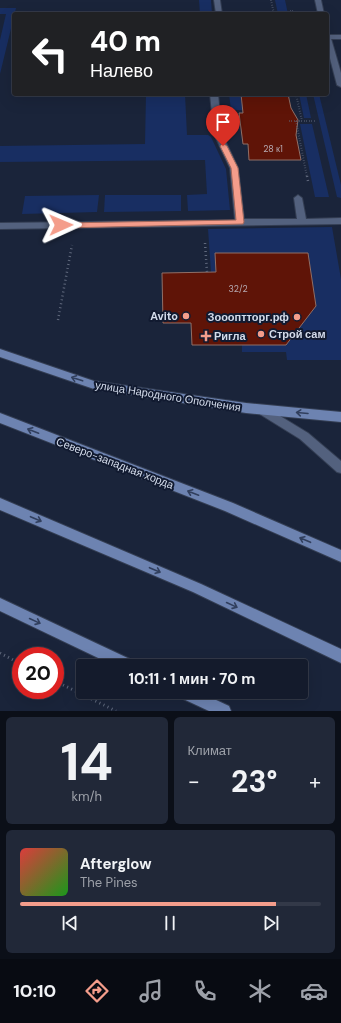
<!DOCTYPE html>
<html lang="ru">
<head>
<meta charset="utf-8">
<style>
  :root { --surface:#141b2c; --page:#212838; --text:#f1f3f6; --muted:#9da1a9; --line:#333948; --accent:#f49d8b }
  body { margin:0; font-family:"DM Sans",sans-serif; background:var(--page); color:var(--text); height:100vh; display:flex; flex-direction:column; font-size:15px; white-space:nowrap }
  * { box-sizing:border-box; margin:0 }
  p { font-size:13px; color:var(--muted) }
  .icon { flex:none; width:22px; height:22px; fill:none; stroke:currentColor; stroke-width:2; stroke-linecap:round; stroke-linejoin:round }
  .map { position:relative; height:711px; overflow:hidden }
  .drawer { display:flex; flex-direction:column; gap:6px; padding:6px; background:#0b0f18; flex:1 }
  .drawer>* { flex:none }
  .guide { position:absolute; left:12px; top:12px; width:317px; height:84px; border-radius:4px; box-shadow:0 4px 16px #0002,0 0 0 1px var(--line); background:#202124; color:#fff; overflow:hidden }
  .speed { position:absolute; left:12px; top:647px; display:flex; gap:8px; font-size:20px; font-weight:700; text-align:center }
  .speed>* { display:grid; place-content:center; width:52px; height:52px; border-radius:50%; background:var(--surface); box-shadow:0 4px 16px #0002,0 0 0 1px var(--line); line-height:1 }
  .speed .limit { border:6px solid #d22; background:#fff; color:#111 }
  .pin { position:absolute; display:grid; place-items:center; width:34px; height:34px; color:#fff; margin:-41px -17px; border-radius:50% 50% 50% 0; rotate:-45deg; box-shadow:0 0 4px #0007 }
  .pin .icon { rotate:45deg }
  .me { position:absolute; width:44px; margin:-22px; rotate:89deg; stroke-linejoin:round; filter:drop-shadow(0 0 3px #0008) }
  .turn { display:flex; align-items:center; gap:14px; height:84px; padding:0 12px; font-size:18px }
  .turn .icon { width:52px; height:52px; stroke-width:2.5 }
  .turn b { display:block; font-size:28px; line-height:34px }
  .big { font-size:30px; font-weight:700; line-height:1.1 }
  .drawer .card { flex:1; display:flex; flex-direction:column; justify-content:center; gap:6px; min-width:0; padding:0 14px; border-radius:6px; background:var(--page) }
  .drawer .dial { align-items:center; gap:0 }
  .dial b { font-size:52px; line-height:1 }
  .song { display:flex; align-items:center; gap:12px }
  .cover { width:48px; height:48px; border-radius:6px; background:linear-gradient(135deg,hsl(0 70% 55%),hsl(120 70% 35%)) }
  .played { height:4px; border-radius:2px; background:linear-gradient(90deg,var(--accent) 85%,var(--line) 85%) }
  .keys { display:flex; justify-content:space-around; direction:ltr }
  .heat { display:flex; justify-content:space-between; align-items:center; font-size:22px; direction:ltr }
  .drawer .tiles { flex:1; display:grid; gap:6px; grid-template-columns:1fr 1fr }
  .card:last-child { grid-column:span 2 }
  .trip { position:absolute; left:76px; top:659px; width:232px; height:40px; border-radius:4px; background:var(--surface); box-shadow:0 4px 16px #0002,0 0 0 1px var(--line); font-weight:700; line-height:40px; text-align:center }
  .tab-bar { display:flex; height:64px; justify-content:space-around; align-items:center; background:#080b12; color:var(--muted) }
  .tab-bar .icon { width:28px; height:28px }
  .tab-bar .active { color:var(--accent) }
  .tab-bar b { font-size:18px; color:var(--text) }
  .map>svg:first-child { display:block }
  .green { fill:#182e62 }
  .building { fill:#5f1407; stroke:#906f67 }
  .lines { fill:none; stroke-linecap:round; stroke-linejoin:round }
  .service-casing { stroke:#343e53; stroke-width:2 }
  .tertiary-casing { stroke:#343e53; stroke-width:2 }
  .secondary-casing { stroke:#343e53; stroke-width:2 }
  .path-far2 { stroke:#60697d; stroke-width:2; stroke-dasharray:0.5 2; stroke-linecap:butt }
  .path-far1 { stroke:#60697d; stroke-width:2.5; stroke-dasharray:1 3; stroke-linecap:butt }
  .path { stroke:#60697d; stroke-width:3; stroke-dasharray:1 3.5; stroke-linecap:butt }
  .service { fill:#53617e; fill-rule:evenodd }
  .tertiary { fill:#53617e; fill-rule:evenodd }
  .secondary { fill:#6d83b1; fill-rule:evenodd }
  .oneway { stroke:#313f5d }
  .route { fill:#f49d8b; stroke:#9f665a }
  .poi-dot { fill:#f49d8b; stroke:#111a30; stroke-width:1.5 }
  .labels { text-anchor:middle; stroke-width:4; stroke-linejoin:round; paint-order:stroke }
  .number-label { font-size:9px; fill:#b6a9b1 }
  .poi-label { font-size:11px; font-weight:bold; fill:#d3dbea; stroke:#111a30; text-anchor:end }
  .street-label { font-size:11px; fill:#d3dbea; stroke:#111a30 }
</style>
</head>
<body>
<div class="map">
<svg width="341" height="711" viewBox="0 0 341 711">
  <rect width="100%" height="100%" fill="#1a243a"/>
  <g class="green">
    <polygon points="199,0 211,0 212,14 200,14"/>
    <polygon points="275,0 285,0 288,14 278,14"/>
    <polygon points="0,8 16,8 0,74 0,40 6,14 0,14"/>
    <polygon points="146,94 185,94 187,135 208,135 211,137 226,169 230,210 188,211 187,195 207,194 205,160 0,162 0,146 145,144"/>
    <polygon points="229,94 241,94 243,110 231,110"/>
    <polygon points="299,94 306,94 311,118 304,118"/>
    <polygon points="313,94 319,94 341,185 341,198 337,197"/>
    <polygon points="300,124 312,124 329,197 315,197"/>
    <polygon points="99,195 97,212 22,214 25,196"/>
    <polygon points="105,195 181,195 181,211 104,212"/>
    <polygon points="332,227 341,279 341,360 287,360 286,352 242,352 242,345 286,345 316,306 308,253 215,253 216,272 211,272 208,229"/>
  </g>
  <g class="building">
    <polygon points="241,94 288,94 291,108 298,120 296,135 301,160 249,160 248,144 243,144 239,113 243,113"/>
    <polygon points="215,253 308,253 316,306 286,345 192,345 191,323 163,323 162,273 216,272"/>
  </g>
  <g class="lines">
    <defs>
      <g id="service">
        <polygon points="214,0 220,0 222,14 216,14"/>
        <rect x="327" y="35" width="14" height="4"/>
        <polygon points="210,94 218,94 222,134 238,168 244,219 297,219 294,198 298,195 302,198 306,219 341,218 341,224 0,229 0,223 235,220 230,168 214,134"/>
      </g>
      <g id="tertiary">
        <polygon points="315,0 321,0 324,14 318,14"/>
        <polygon points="327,33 330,35 341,73 341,87 337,85 327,47"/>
        <polygon points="262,405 308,433 341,461 341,473 337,472 300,439 258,413 257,410 258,407"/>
      </g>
      <g id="secondary">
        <polygon points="0,349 94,381 246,403 341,412 341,422 246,413 94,389 0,357"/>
        <polygon points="0,413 233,503 341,550 341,562 225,511 0,423"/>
        <polygon points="0,498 201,584 341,649 341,663 193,592 0,510"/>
        <polygon points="0,598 134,661 136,666 115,666 0,611"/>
        <polygon points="177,692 199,692 229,706 231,711 209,711 179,697"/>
      </g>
    </defs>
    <use href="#service" class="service-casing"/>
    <use href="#tertiary" class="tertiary-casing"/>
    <use href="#secondary" class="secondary-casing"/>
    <g class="path-far2">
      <polyline points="271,0 274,14"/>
      <polyline points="290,11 295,11"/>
      <polyline points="296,94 302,121"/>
      <polyline points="289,121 315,121"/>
      <polyline points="296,121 307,177"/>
    </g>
    <g class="path-far1">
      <polyline points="307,176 308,181"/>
      <polyline points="205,243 207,272"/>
      <polyline points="58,320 72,245"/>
    </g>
    <g class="path">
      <polyline points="0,653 21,664"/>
      <polyline points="55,681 116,711"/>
    </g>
    <use href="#service" class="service"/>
    <use href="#tertiary" class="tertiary"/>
    <use href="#secondary" class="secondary"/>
  </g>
  <defs><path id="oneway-shaft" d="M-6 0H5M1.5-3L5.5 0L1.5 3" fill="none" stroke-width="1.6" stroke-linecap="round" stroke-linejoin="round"/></defs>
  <g class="oneway">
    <use href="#oneway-shaft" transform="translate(77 379) rotate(-162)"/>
    <use href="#oneway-shaft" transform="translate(302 413) rotate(-175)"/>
    <use href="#oneway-shaft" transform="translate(33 431) rotate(-159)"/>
    <use href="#oneway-shaft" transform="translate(193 493) rotate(-159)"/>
    <use href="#oneway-shaft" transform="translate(36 519) rotate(23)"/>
    <use href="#oneway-shaft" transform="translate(305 540) rotate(-157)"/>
    <use href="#oneway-shaft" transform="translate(155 570) rotate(23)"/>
    <use href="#oneway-shaft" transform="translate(232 605) rotate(25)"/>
    <use href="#oneway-shaft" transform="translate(35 621) rotate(25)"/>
  </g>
  <polygon class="route" points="223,143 227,146 238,168 244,222 243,224 61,228 57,225 61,223 236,220 231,168 220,146"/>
  <g class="poi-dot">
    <circle cx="186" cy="316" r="4"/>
    <circle cx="297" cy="317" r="4"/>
    <circle cx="261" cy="334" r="4"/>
    <path d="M204 330h4v4h4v4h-4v4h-4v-4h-4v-4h4z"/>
  </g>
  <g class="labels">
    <g class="number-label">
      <text x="273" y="152">28 к1</text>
      <text x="238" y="292">32/2</text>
    </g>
    <g class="poi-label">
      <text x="178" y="320">Avito</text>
      <text x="289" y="321">Зоооптторг.рф</text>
      <text x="269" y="338" text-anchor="start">Строй сам</text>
      <text x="214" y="340" text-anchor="start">Ригла</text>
    </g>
    <g class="street-label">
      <text transform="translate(168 396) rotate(9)" y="4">улица Народного Ополчения</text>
      <text transform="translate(115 463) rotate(21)" y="4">Северо-западная хорда</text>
    </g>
  </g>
</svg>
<div class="speed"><div class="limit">20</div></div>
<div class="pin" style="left:223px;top:146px;background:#d93025"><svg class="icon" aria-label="arrive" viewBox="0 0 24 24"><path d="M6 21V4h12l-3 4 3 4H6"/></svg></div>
<svg class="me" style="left:61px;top:225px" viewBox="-20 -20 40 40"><path d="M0-17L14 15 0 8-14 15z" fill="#f49d8b" stroke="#fff" stroke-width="4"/></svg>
<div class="trip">10:11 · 1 мин · 70 m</div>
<div class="guide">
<div class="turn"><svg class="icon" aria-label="left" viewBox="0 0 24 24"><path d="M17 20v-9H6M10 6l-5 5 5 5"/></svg><div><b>40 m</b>Налево</div></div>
</div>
</div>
<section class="drawer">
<div class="tiles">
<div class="card dial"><b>14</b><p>km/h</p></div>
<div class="card"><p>Климат</p>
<div class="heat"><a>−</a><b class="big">23°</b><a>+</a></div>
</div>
<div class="card">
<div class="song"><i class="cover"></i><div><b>Afterglow</b><p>The Pines</p></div></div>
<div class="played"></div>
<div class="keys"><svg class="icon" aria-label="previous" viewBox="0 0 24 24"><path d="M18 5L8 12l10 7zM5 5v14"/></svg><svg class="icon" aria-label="pause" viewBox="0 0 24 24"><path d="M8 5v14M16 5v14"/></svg><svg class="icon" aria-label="next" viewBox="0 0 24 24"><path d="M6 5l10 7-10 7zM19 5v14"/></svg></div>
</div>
</div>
</section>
<nav class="tab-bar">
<b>10:10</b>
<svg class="icon active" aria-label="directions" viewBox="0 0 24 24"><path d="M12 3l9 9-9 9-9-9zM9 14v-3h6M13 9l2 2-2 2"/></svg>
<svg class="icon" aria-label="music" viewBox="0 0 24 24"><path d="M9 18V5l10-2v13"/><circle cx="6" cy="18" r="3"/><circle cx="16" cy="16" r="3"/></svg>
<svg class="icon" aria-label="phone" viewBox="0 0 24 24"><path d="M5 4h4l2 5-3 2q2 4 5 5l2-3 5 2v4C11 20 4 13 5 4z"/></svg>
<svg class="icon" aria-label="climate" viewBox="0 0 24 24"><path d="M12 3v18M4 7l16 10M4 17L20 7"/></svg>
<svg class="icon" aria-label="car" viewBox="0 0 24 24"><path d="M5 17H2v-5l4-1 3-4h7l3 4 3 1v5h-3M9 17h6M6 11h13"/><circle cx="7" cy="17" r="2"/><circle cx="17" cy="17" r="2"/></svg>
</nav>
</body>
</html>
